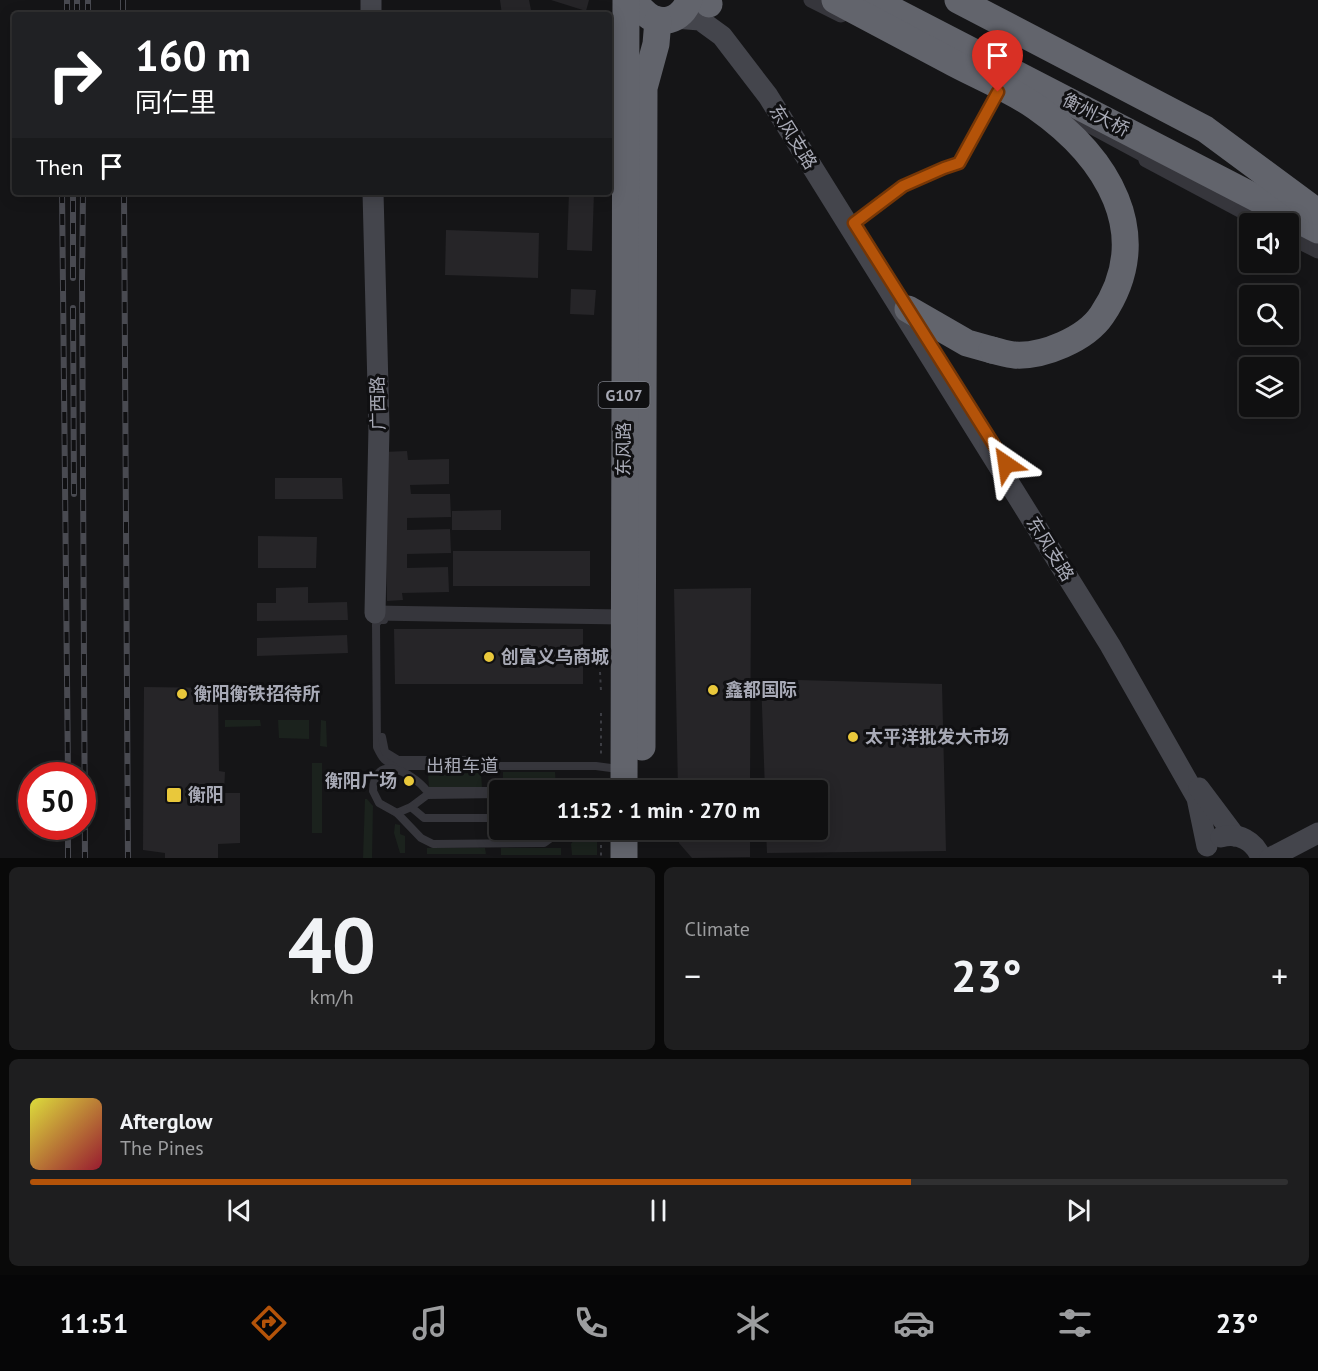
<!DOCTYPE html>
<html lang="en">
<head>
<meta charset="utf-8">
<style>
  :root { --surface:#101011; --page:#1e1e1f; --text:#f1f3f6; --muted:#9c9d9f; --line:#303031; --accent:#b45309 }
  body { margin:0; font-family:"PT Sans","Noto Sans SC",sans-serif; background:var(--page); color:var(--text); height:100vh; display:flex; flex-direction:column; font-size:22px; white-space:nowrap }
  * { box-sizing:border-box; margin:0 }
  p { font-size:20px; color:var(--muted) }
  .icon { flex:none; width:33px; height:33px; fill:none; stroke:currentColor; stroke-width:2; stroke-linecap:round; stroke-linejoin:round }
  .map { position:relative; height:858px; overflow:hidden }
  .sheet { display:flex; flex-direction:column; gap:9px; padding:9px; background:#090909; flex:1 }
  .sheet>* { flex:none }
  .top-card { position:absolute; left:12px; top:12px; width:600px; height:183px; border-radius:6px; box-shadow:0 3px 15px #0003,0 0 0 2px var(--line); background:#202124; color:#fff; overflow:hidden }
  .fabs { position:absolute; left:1239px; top:213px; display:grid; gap:12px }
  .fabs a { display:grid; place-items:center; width:60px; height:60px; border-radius:6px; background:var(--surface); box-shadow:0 3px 15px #0003,0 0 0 2px var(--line); font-size:30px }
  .speed { position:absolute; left:18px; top:762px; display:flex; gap:12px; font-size:30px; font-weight:700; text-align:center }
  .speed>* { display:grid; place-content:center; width:78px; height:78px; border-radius:50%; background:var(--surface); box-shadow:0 3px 15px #0003,0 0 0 2px var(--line); line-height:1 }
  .speed .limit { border:9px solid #d22; background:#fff; color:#111 }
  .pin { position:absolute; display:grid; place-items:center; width:51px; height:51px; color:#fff; margin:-62px -26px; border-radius:50% 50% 50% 0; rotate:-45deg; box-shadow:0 0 6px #0007 }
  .pin .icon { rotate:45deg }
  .me { position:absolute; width:66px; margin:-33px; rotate:328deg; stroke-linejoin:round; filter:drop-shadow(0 0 4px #0008) }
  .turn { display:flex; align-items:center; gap:21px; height:126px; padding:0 24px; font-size:27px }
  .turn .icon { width:78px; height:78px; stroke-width:2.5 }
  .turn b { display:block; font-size:42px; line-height:51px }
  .then { display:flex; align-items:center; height:57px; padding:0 24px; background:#0003; gap:12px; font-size:22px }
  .big { font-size:45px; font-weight:600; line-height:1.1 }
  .sheet .widget { flex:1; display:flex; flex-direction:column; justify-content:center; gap:9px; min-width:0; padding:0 21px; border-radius:9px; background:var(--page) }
  .sheet .dial { align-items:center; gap:0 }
  .dial b { font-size:78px; line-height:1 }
  .song { display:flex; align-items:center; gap:18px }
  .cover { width:72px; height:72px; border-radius:9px; background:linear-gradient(135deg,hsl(60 70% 55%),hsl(350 70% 35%)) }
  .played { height:6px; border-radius:3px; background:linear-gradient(90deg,var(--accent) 70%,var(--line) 70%) }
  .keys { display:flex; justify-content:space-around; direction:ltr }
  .heat { display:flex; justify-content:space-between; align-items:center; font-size:33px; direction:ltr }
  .sheet .tiles { flex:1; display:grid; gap:9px; grid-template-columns:1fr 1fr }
  .widget:last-child { grid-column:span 2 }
  .trip { position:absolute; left:489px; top:780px; width:339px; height:60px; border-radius:6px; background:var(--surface); box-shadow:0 3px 15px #0003,0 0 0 2px var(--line); font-weight:600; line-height:60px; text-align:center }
  .tab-bar { display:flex; height:96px; justify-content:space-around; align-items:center; background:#060607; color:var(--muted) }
  .tab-bar .icon { width:42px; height:42px }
  .tab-bar .on { color:var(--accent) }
  .tab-bar b { font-size:27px; color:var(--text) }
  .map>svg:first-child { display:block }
  .green { fill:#1b221d }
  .building { fill:#262528 }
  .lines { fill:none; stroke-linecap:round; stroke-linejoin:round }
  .path { stroke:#3c3d43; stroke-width:2; stroke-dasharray:3 4.5; stroke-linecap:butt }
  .lane { stroke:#36363c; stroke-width:8 }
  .street { stroke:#36363c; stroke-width:15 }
  .secondary { stroke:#44454c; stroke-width:21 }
  .highway { stroke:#62646c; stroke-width:27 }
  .rail-casing { stroke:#494a51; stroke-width:6 }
  .rail { stroke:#101012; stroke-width:4; stroke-dasharray:11; stroke-linecap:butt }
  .highway-bridge { stroke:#62646c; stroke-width:27 }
  .route-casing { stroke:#753606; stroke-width:15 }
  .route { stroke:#b45309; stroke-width:10 }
  .poi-dot { fill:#e9c83b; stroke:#101012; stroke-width:2 }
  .labels { text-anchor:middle; stroke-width:6; stroke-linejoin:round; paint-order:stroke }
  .shield { fill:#101012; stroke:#7a7c85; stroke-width:1.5 }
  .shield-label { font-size:16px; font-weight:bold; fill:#a8aab6 }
  .street-label { font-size:18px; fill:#a8aab6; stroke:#101012 }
  .poi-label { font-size:18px; font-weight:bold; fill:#a8aab6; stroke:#101012; text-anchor:start }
</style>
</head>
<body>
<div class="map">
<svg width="1318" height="858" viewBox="0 0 1318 858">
  <rect width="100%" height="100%" fill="#151517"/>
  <g class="green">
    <polygon points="225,720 260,720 261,726 225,727"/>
    <polygon points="278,720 309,720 309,739 279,738"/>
    <polygon points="321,720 326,721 327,747 320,746"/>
    <rect x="312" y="763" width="10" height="70"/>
    <polygon points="503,772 555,772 556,785 503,786"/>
    <polygon points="481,773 482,787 429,787 428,774"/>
    <polygon points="365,799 367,799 373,806 372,858 363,858"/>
    <polygon points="395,824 400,825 400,834 405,836 405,853 400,853 394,833"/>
    <polygon points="580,830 597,830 597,855 572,855 571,844"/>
    <polygon points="427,848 485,848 486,854 427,854"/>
    <rect x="501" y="848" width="60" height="7"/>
  </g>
  <g class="building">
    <polygon points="500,0 529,0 532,15 502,15"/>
    <polygon points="551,0 589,0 586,11"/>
    <polygon points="569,192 594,192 592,251 567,250"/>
    <polygon points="446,230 539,233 538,278 445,275"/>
    <polygon points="571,289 596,290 594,315 570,314"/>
    <polygon points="407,451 408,460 449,459 449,484 410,485 411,494 450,494 451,517 407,518 407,530 450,529 451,553 407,554 407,568 448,567 449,592 402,593 403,600 387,601 383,452"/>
    <polygon points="275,478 342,478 343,499 275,499"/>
    <polygon points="501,510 501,530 452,530 452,511"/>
    <polygon points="258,536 317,537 316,568 258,568"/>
    <rect x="453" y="551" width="137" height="35"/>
    <polygon points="308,587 308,603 347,602 348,620 257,621 257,603 276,603 276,588"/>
    <polygon points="751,588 750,790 678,790 674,589"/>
    <polygon points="394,629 583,629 583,684 395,684"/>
    <polygon points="347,635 348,653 257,656 257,638"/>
    <polygon points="761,679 942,684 946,851 767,853 766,830 818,830 818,790 765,790"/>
    <polygon points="144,687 218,688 219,771 225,772 224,793 240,793 240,843 218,844 218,858 165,858 165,853 143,850"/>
    <polygon points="679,830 750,830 750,857 692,858 679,843"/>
  </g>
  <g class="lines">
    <g class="path">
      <polyline points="600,672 601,691"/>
      <polyline points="601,713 601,758"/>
      <polyline points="601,830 601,858"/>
    </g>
    <g class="lane">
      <polyline points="1068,118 1146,160"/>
      <polyline points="854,223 903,186 944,168 959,163 998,92 1000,93"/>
      <path d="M384,620H379L376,624L377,747C382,758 385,762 396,766H596L618,769"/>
      <polyline points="382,737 385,752 398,760 469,760"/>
      <polyline points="526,790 604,790 615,784 617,781"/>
      <polyline points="493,791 494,843"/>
      <path d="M500,791H427C412,772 374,752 373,791L379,803L397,813L411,807L427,795L500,794"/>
      <polyline points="411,807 424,818 500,818"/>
      <polyline points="397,813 421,838 433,844 544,843 562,830"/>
    </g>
    <g class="street">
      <polyline points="811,0 841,15"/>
      <polyline points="1146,160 1266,224"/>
      <polyline points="1288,236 1318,251"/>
      <polyline points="375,613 623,617"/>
    </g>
    <g class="secondary">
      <polyline points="371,15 371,0"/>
      <polyline points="675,18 700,20 722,36 768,96 1110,645 1197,798 1207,846"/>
      <polyline points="373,192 379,427 375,613"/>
      <polyline points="1199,788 1235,836"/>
      <path d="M1221,837C1238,832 1255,841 1261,858"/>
      <polyline points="1270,858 1318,833"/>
    </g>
    <g class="highway">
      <polyline points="708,0 709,4"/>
      <polyline points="873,0 1318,230"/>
      <polyline points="958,0 1205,129 1316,211"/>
      <path d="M643,11C659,28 682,21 689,0"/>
      <polyline points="908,309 967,343 992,350"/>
      <polyline points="642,747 644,88 656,44 658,20"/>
      <polyline points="624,790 626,0"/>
      <polyline points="624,830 624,858"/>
    </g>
    <defs>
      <g id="rail">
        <polyline points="123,0 123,15"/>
        <polyline points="67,15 67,0"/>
        <polyline points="77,15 77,0"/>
        <polyline points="88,15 88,0"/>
        <polyline points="62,192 68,776"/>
        <polyline points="83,192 82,280 85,858"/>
        <polyline points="124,192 128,858"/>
        <polyline points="73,278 73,192"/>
        <polyline points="73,308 74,494"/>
        <polyline points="68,826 68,858"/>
      </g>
    </defs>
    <use href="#rail" class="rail-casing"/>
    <use href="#rail" class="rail"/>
    <path class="highway-bridge" d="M835,0C873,20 910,40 948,60C975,75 1011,89 1036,107C1106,156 1157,234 1102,315C1086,339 1043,357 1014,355C1007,354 999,352 992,350"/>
  </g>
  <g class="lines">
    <defs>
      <polyline id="route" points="998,92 959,163 944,168 903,186 854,223 1006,464"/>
    </defs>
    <use href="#route" class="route-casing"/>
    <use href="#route" class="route"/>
  </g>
  <g class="poi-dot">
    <circle cx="489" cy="657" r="6"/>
    <circle cx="713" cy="690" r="6"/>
    <circle cx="182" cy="694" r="6"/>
    <circle cx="853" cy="737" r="6"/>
    <circle cx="409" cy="781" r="6"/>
    <rect x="166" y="787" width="16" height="16" rx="3"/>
  </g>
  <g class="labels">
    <rect class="shield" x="598.5" y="382" width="51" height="26" rx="4.5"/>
    <g class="shield-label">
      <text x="624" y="401">G107</text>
    </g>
    <g class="street-label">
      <text transform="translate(1096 115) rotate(27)" y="6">衡州大桥</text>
      <text transform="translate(793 137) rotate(58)" y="6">东风支路</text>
      <text transform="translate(378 403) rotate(-91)" y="6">广西路</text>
      <text transform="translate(624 449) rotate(-90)" y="6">东风路</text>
      <text transform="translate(1050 549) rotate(58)" y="6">东风支路</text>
      <text x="462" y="772">出租车道</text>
    </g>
    <g class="poi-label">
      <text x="501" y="663">创富义乌商城</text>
      <text x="725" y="696">鑫都国际</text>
      <text x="194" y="700">衡阳衡铁招待所</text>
      <text x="865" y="743">太平洋批发大市场</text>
      <text x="397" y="787" text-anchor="end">衡阳广场</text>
      <text x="188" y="801">衡阳</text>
    </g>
  </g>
</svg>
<div class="fabs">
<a><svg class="icon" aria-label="sound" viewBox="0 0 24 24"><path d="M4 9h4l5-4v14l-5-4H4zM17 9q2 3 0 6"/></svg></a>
<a><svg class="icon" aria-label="search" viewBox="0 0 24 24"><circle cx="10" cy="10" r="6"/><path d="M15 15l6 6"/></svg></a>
<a><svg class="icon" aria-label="layers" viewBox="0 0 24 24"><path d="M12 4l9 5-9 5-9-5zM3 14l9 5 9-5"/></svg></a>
</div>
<div class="speed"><div class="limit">50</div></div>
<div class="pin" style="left:998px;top:92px;background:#d93025"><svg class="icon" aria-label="arrive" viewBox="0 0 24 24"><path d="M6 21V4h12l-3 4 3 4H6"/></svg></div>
<svg class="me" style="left:1006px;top:464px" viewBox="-20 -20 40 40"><path d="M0-17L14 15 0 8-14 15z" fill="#b45309" stroke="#fff" stroke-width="4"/></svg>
<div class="trip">11:52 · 1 min · 270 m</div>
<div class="top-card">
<div class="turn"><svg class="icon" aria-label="right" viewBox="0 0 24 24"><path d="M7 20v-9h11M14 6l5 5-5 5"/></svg><div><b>160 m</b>同仁里</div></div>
<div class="then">Then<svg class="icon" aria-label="arrive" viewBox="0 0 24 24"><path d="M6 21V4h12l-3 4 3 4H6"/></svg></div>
</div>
</div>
<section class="sheet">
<div class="tiles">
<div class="widget dial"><b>40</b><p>km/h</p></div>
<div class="widget"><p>Climate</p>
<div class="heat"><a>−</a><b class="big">23°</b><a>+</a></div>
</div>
<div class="widget">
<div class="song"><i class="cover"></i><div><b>Afterglow</b><p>The Pines</p></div></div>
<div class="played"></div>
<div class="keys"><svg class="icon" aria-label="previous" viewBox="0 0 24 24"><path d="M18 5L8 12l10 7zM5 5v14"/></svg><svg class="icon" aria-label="pause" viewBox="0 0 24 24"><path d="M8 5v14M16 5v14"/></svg><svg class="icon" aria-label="next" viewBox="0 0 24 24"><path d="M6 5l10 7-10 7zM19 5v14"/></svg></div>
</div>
</div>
</section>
<nav class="tab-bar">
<b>11:51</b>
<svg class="icon on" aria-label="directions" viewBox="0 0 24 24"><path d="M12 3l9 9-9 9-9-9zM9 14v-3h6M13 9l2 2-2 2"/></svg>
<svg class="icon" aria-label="music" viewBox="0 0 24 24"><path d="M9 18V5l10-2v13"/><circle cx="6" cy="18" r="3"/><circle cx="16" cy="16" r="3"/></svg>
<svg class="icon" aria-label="phone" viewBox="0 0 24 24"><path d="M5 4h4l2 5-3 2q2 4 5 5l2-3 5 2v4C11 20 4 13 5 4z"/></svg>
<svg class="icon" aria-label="climate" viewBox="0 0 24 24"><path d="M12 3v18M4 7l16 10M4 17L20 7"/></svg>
<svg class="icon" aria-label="car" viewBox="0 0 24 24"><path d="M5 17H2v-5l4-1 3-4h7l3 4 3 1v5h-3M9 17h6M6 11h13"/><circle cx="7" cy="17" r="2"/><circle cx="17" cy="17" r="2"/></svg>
<svg class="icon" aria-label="filters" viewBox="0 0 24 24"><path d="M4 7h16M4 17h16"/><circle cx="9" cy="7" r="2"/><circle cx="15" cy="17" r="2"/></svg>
<b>23°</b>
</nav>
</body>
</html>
